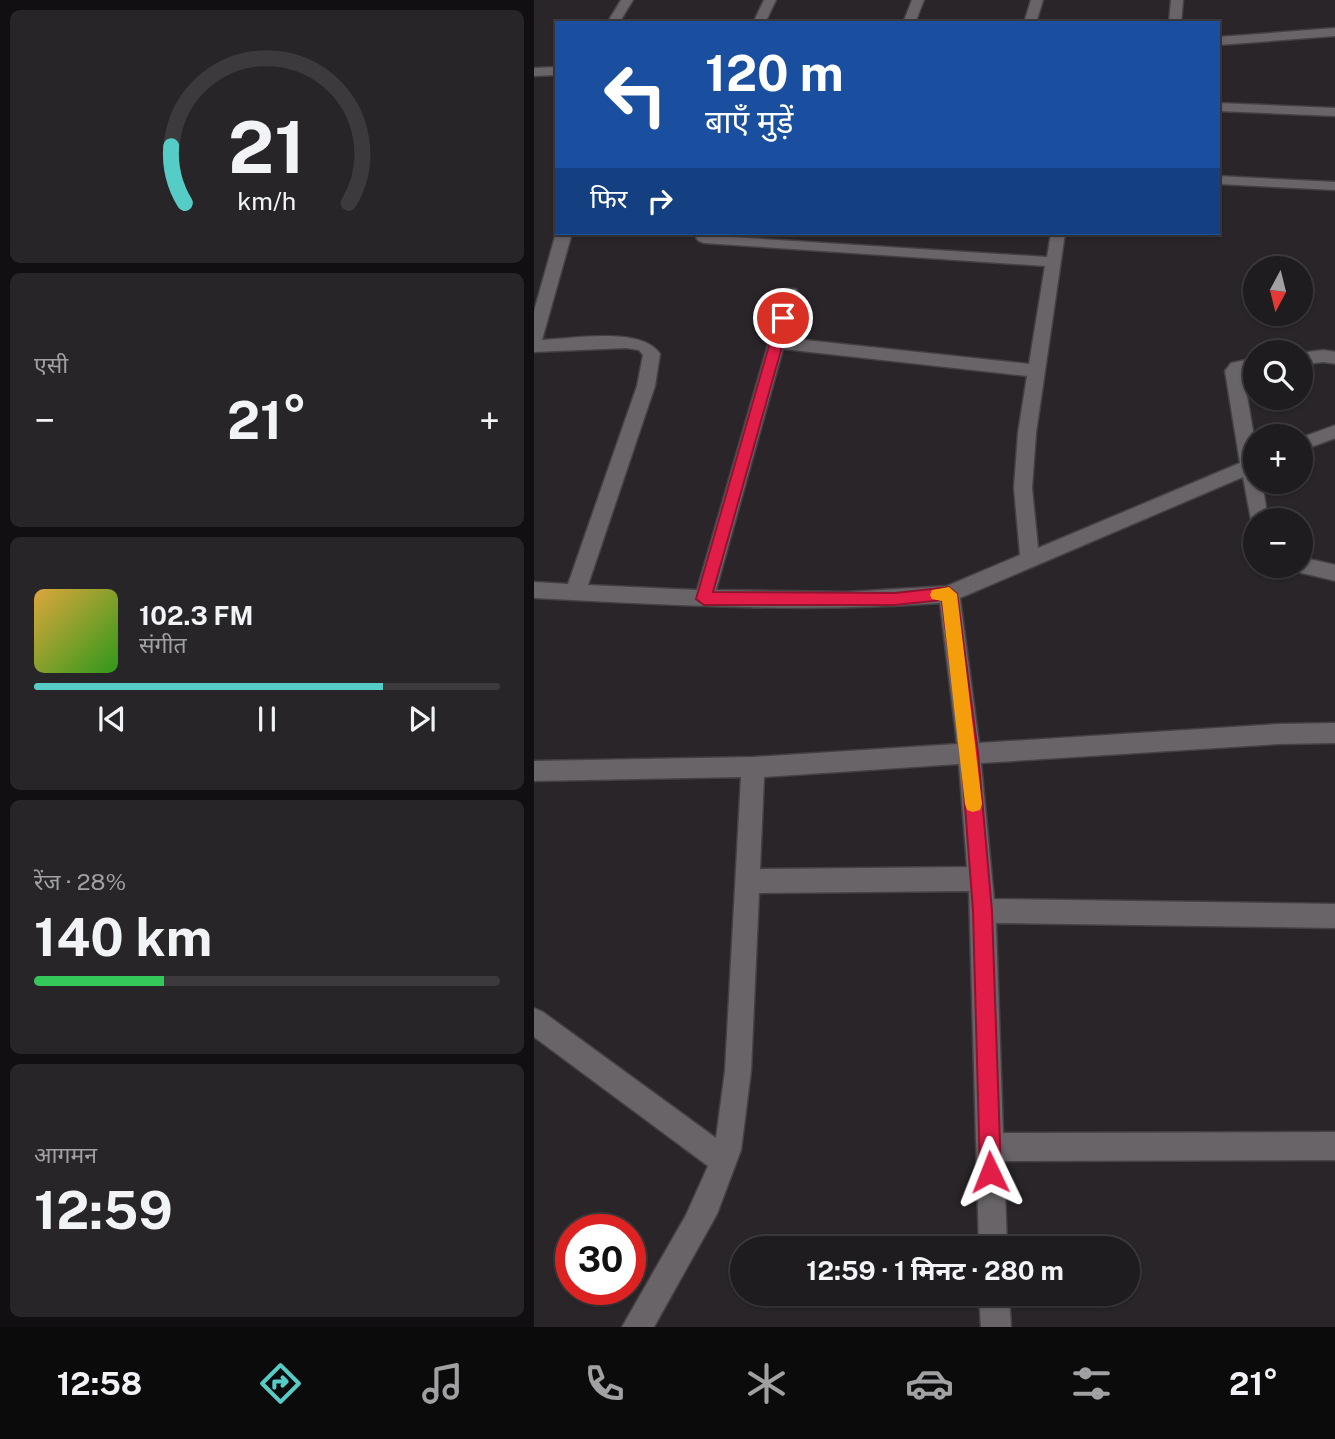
<!DOCTYPE html>
<html lang="hi">
<head>
<meta charset="utf-8">
<style>
  :root { --surface:#1f1c1f; --page:#272528; --text:#f1f3f6; --muted:#a1a1a4; --line:#3c3a3d; --accent:#55cdc6 }
  body { margin:0; font-family:"Public Sans","Noto Sans Devanagari",sans-serif; background:var(--page); color:var(--text); height:100vh; display:flex; flex-direction:column; font-size:26px; white-space:nowrap }
  * { box-sizing:border-box; margin:0 }
  p { font-size:23px; color:var(--muted) }
  .icon { flex:none; width:38px; height:38px; fill:none; stroke:currentColor; stroke-width:2; stroke-linecap:round; stroke-linejoin:round }
  .map { position:relative; flex:1; overflow:hidden }
  .side { display:flex; flex-direction:column; gap:10px; padding:10px; background:#110f11; width:534px }
  .side>* { flex:none }
  .hud { position:absolute; left:21px; top:21px; width:665px; height:214px; border-radius:0px; box-shadow:0 2px 5px #0004,0 0 0 2px var(--line); background:#1a4fa0; color:#fff; overflow:hidden }
  .needle { width:46px; rotate:187deg }
  .fabs { position:absolute; left:709px; top:256px; display:grid; gap:14px }
  .fabs a { display:grid; place-items:center; width:70px; height:70px; border-radius:50%; background:var(--surface); box-shadow:0 2px 5px #0004,0 0 0 2px var(--line); font-size:35px }
  .speed { position:absolute; left:21px; top:1214px; display:flex; gap:14px; font-size:35px; font-weight:700; text-align:center }
  .speed>* { display:grid; place-content:center; width:91px; height:91px; border-radius:50%; background:var(--surface); box-shadow:0 2px 5px #0004,0 0 0 2px var(--line); line-height:1 }
  .speed .limit { border:10px solid #d22; background:#fff; color:#111 }
  .pin { position:absolute; display:grid; place-items:center; width:60px; height:60px; color:#fff; margin:-30px; border:4px solid #fff; border-radius:50%; box-shadow:0 2px 7px #0007 }
  .me { position:absolute; width:77px; margin:-38px; rotate:358deg; stroke-linejoin:round; filter:drop-shadow(0 0 5px #0008) }
  .turn { display:flex; align-items:center; gap:24px; height:147px; padding:0 35px; font-size:32px }
  .turn .icon { width:91px; height:91px; stroke-width:2.5 }
  .turn b { display:block; font-size:49px; line-height:60px }
  .then { display:flex; align-items:center; height:66px; padding:0 35px; background:#0003; gap:14px; font-size:26px }
  .big { font-size:52px; font-weight:700; line-height:1.1 }
  .side .card { flex:1; display:flex; flex-direction:column; justify-content:center; gap:10px; min-width:0; padding:0 24px; border-radius:10px; background:var(--page) }
  .side .dial { align-items:center; gap:0 }
  .dial svg { height:182px; overflow:visible; fill:none; stroke:var(--line); stroke-width:7; stroke-linecap:round; text-anchor:middle }
  .dial text { fill:var(--text); stroke:none }
  .song { display:flex; align-items:center; gap:21px }
  .cover { width:84px; height:84px; border-radius:10px; background:linear-gradient(135deg,hsl(40 70% 55%),hsl(110 70% 35%)) }
  .played { height:7px; border-radius:4px; background:linear-gradient(90deg,var(--accent) 75%,var(--line) 75%) }
  .keys { display:flex; justify-content:space-around; direction:ltr }
  .heat { display:flex; justify-content:space-between; align-items:center; font-size:38px; direction:ltr }
  .charge { height:10px; border-radius:5px; background:linear-gradient(90deg,#34c759 28%,var(--line) 0) }
  .trip { position:absolute; left:196px; top:1236px; width:410px; height:70px; border-radius:35px; background:var(--surface); box-shadow:0 2px 5px #0004,0 0 0 2px var(--line); font-weight:700; line-height:70px; text-align:center }
  .dock { display:flex; height:112px; justify-content:space-around; align-items:center; background:#0c0b0c; color:var(--muted) }
  .dock .icon { width:49px; height:49px }
  .dock .current { color:var(--accent) }
  .dock b { font-size:32px; color:var(--text) }
  main { display:flex; flex:1; min-height:0 }
  .map>svg:first-child { display:block }
  .lines { fill:none; stroke-linecap:round; stroke-linejoin:round }
  .minor-casing { stroke:#444044; stroke-width:3 }
  .minor { fill:#686468; fill-rule:evenodd }
  .route { fill:#e11d48; stroke:#92132f; stroke-width:2 }
  .slow { fill:#f59e0b }
</style>
</head>
<body>
<main>
<section class="side">
<div class="card dial"><svg viewBox="0 0 100 80">
<path d="M14 69A42 42 0 1 1 86 69"/>
<path d="M14 69A42 42 0 0 1 8 44" stroke="#55cdc6"/>
<text x="50" y="56" font-size="32" font-weight="700">21</text>
<text x="50" y="72" font-size="11">km/h</text>
</svg></div>
<div class="card"><p>एसी</p>
<div class="heat"><a>−</a><b class="big">21°</b><a>+</a></div>
</div>
<div class="card">
<div class="song"><i class="cover"></i><div><b>102.3 FM</b><p>संगीत</p></div></div>
<div class="played"></div>
<div class="keys"><svg class="icon" aria-label="previous" viewBox="0 0 24 24"><path d="M18 5L8 12l10 7zM5 5v14"/></svg><svg class="icon" aria-label="pause" viewBox="0 0 24 24"><path d="M8 5v14M16 5v14"/></svg><svg class="icon" aria-label="next" viewBox="0 0 24 24"><path d="M6 5l10 7-10 7zM19 5v14"/></svg></div>
</div>
<div class="card"><p>रेंज · 28%</p><b class="big">140 km</b><div class="charge"></div></div>
<div class="card"><p>आगमन</p><b class="big">12:59</b></div>
</section>
<div class="map">
<svg width="802" height="1327" viewBox="0 0 802 1327">
  <rect width="100%" height="100%" fill="#292529"/>
  <g class="lines">
    <defs>
      <g id="minor">
        <polygon points="87,0 99,0 85,23 73,23"/>
        <polygon points="230,0 242,0 231,23 219,23"/>
        <polygon points="378,0 390,0 381,23 369,23"/>
        <polygon points="497,0 509,0 502,23 490,23"/>
        <polygon points="637,0 649,0 647,23 635,23"/>
        <polygon points="802,28 802,36 684,45 684,37"/>
        <polygon points="23,67 23,75 0,76 0,68"/>
        <polygon points="684,103 802,108 802,116 684,111"/>
        <polygon points="684,176 802,182 802,190 684,184"/>
        <path d="M22,233H38L8,340C39,339 108,326 126,354L121,386L54,585L163,590L250,289H262L264,293L252,338L495,364L511,266L170,243L165,241L162,238L165,235L513,257L517,233H531L502,433L498,488L504,548L706,463L691,371L697,363L721,358V370L709,372L721,443V481H728L734,520H721V526L718,525L709,477L426,598L445,743L745,724L802,723V743L745,744L447,763L460,899L802,904V928L462,923L469,1133L802,1132V1160L470,1161L473,1248H445L435,891L225,893L217,1071L207,1150L183,1214L120,1327H88L152,1215L174,1166L0,1037V1008L9,1012L182,1138L191,1071L207,777L0,781V761L219,757L423,744L406,603C270,613 136,605 0,598V582L34,584L103,386L109,355L105,350L92,348L0,352V311ZM249,349L493,376L484,433L480,488L486,555L413,586L312,592L182,590ZM425,764L433,867L226,869L230,777Z"/>
        <polygon points="789,350 802,352 802,364 789,362 766,365 766,353"/>
        <polygon points="802,425 802,438 766,451 766,438"/>
        <polygon points="766,557 802,565 802,581 759,571 756,565 766,565"/>
        <polygon points="445,1293 475,1293 477,1327 447,1327"/>
      </g>
    </defs>
    <use href="#minor" class="minor-casing"/>
    <use href="#minor" class="minor"/>
  </g>
  <polygon class="route" points="249,314 256,318 179,592 361,593 415,587 423,594 444,753 458,911 467,1172 464,1180 456,1183 449,1180 446,1172 439,911 427,753 408,600 361,605 170,605 162,599 243,318"/>
  <polygon class="slow" points="415,587 423,594 448,804 446,810 439,812 433,810 431,804 408,601 398,599 396,595 398,590"/>
</svg>
<div class="fabs">
<a><svg class="needle" viewBox="-14 -14 28 28"><path d="M0-13l5 13h-10z" fill="#e53935"/><path d="M0 13l5-13h-10z" fill="#a1a1a4"/></svg></a>
<a><svg class="icon" aria-label="search" viewBox="0 0 24 24"><circle cx="10" cy="10" r="6"/><path d="M15 15l6 6"/></svg></a>
<a>+</a>
<a>−</a>
</div>
<div class="speed"><div class="limit">30</div></div>
<div class="pin" style="left:249px;top:318px;background:#d93025"><svg class="icon" aria-label="arrive" viewBox="0 0 24 24"><path d="M6 21V4h12l-3 4 3 4H6"/></svg></div>
<svg class="me" style="left:456px;top:1172px" viewBox="-20 -20 40 40"><path d="M0-17L14 15 0 8-14 15z" fill="#e11d48" stroke="#fff" stroke-width="4"/></svg>
<div class="trip">12:59 · 1 मिनट · 280 m</div>
<div class="hud">
<div class="turn"><svg class="icon" aria-label="left" viewBox="0 0 24 24"><path d="M17 20v-9H6M10 6l-5 5 5 5"/></svg><div><b>120 m</b>बाएँ मुड़ें</div></div>
<div class="then">फिर<svg class="icon" aria-label="right" viewBox="0 0 24 24"><path d="M7 20v-9h11M14 6l5 5-5 5"/></svg></div>
</div>
</div>
</main>
<nav class="dock">
<b>12:58</b>
<svg class="icon current" aria-label="directions" viewBox="0 0 24 24"><path d="M12 3l9 9-9 9-9-9zM9 14v-3h6M13 9l2 2-2 2"/></svg>
<svg class="icon" aria-label="music" viewBox="0 0 24 24"><path d="M9 18V5l10-2v13"/><circle cx="6" cy="18" r="3"/><circle cx="16" cy="16" r="3"/></svg>
<svg class="icon" aria-label="phone" viewBox="0 0 24 24"><path d="M5 4h4l2 5-3 2q2 4 5 5l2-3 5 2v4C11 20 4 13 5 4z"/></svg>
<svg class="icon" aria-label="climate" viewBox="0 0 24 24"><path d="M12 3v18M4 7l16 10M4 17L20 7"/></svg>
<svg class="icon" aria-label="car" viewBox="0 0 24 24"><path d="M5 17H2v-5l4-1 3-4h7l3 4 3 1v5h-3M9 17h6M6 11h13"/><circle cx="7" cy="17" r="2"/><circle cx="17" cy="17" r="2"/></svg>
<svg class="icon" aria-label="filters" viewBox="0 0 24 24"><path d="M4 7h16M4 17h16"/><circle cx="9" cy="7" r="2"/><circle cx="15" cy="17" r="2"/></svg>
<b>21°</b>
</nav>
</body>
</html>
